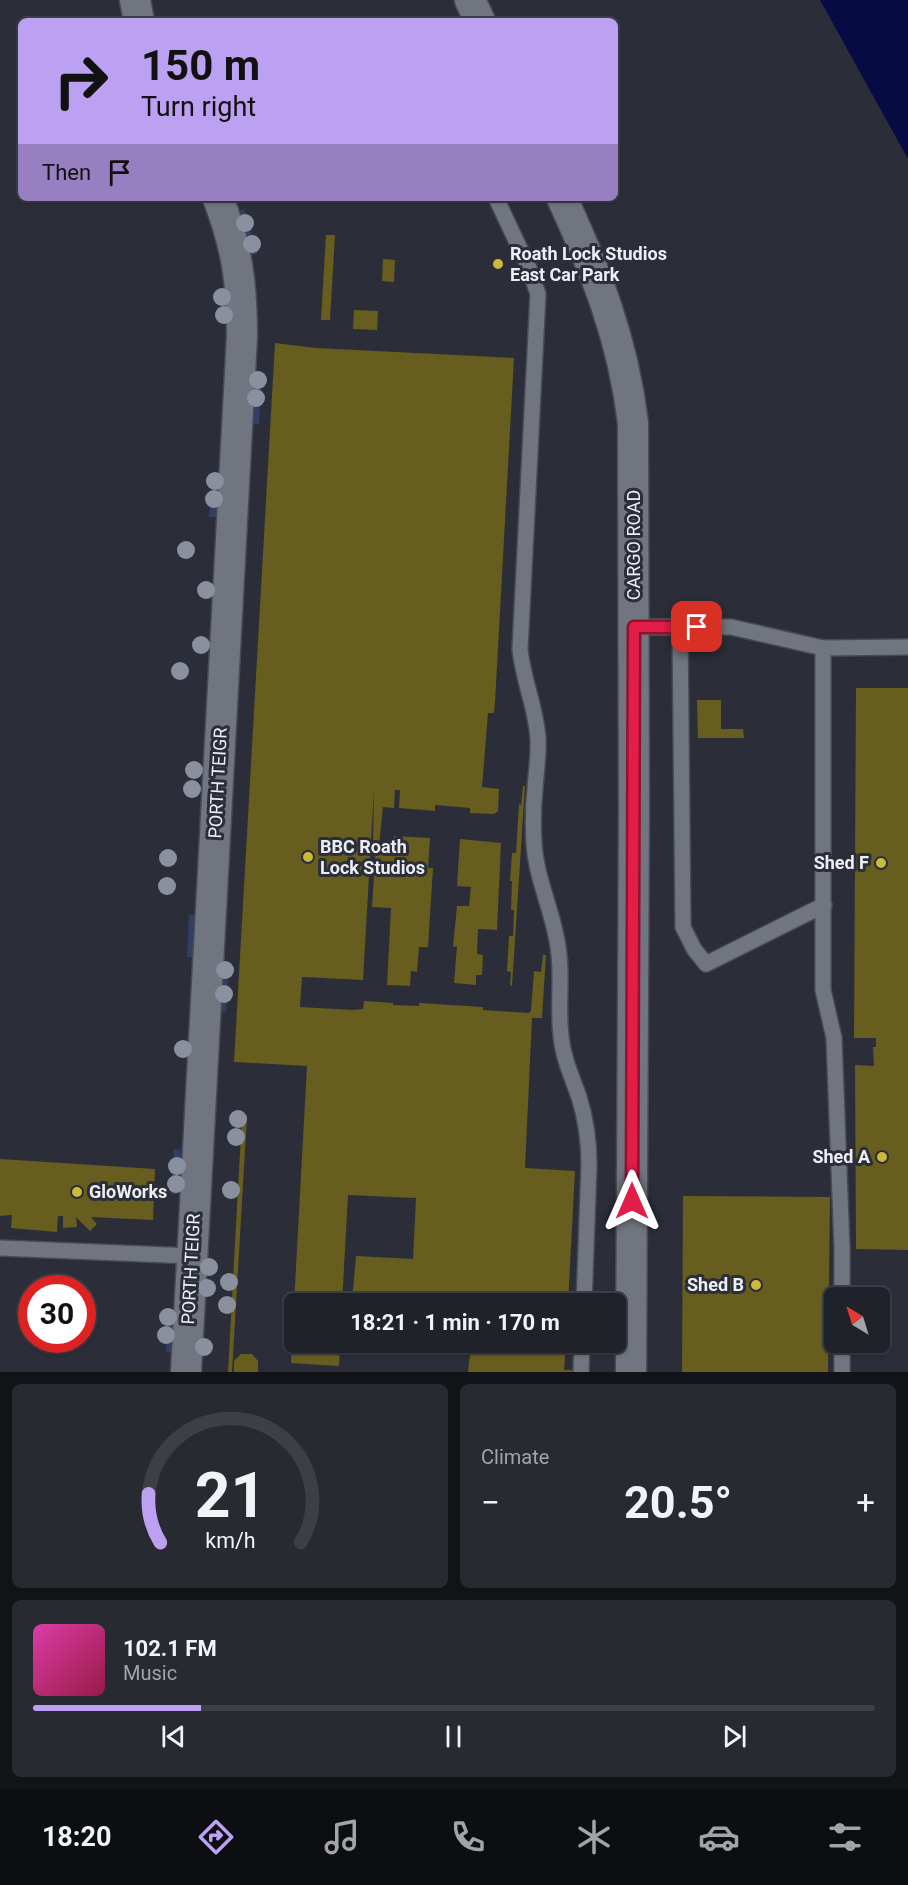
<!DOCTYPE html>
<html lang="en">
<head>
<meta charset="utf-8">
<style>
  :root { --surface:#20222a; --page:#282a32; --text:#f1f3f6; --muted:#a2a4a8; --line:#3d3f47; --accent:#bca0f2 }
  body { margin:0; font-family:Roboto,sans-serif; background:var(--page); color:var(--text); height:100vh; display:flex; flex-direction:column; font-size:22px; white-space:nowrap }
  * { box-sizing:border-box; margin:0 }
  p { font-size:20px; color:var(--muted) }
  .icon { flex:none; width:33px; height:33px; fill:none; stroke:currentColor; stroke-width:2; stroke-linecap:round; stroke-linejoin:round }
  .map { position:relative; height:1372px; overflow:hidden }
  .panel { display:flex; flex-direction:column; gap:12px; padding:12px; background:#121317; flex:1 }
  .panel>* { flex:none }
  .hud { position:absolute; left:18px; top:18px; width:600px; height:183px; border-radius:9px; box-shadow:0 2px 4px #0004,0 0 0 2px var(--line); background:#bca0f2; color:#111; overflow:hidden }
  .needle { width:39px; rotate:322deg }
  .tools { position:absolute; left:824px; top:1287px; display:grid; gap:12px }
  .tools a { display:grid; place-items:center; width:66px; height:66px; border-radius:9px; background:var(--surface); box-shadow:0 2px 4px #0004,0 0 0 2px var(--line); font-size:30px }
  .speed { position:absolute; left:18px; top:1275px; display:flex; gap:12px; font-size:30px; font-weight:700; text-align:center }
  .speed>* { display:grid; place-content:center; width:78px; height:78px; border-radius:50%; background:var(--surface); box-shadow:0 2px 4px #0004,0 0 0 2px var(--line); line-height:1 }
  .speed .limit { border:9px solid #d22; background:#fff; color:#111 }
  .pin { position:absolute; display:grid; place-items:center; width:51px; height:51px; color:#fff; margin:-26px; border-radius:12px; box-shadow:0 3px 9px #0006 }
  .me { position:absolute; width:66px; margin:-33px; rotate:0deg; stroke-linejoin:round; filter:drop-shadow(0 0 4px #0008) }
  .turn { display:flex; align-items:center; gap:21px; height:126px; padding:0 24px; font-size:27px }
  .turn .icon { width:78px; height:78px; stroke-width:2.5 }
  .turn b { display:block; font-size:42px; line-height:51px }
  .then { display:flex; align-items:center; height:57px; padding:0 24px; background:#0003; gap:12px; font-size:22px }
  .big { font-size:45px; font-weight:700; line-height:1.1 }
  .panel .card { flex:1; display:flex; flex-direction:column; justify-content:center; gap:9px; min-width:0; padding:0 21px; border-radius:9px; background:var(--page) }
  .panel .dial { align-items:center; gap:0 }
  .dial svg { height:156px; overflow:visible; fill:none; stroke:var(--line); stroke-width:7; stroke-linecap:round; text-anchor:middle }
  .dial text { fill:var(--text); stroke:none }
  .song { display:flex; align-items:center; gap:18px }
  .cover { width:72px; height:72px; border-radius:9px; background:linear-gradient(135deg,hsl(320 70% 55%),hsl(340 70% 35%)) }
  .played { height:6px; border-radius:3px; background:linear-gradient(90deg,var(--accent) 20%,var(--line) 20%) }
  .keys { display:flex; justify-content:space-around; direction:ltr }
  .heat { display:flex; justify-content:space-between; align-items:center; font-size:33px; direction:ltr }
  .panel .tiles { flex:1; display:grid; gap:12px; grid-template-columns:1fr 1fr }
  .card:last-child { grid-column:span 2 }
  .trip { position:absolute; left:284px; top:1293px; width:342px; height:60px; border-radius:9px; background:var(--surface); box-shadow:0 2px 4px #0004,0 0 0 2px var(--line); font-weight:700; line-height:60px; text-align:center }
  .dock { display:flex; height:96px; justify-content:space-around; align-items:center; background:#0d0e11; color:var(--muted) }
  .dock .icon { width:42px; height:42px }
  .dock .selected { color:var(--accent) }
  .dock b { font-size:27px; color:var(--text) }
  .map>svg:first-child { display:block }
  .green { fill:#313e67 }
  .water { fill:#070b44 }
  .building { fill:#665d1e }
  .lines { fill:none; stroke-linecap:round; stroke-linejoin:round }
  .lane-casing { stroke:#474a52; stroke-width:18 }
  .street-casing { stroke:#474a52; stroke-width:33 }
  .lane { stroke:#717580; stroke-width:15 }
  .street { stroke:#717580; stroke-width:30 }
  .tree { fill:#8b909f }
  .route-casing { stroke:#92132f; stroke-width:15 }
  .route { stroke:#e11d48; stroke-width:10 }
  .poi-dot { fill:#cbba39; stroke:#2b2e38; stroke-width:2 }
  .labels { text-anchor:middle; stroke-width:6; stroke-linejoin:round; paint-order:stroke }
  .poi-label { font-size:18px; font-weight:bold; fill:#ebeef4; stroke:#2b2e38; text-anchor:start }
  .street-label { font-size:18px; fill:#ebeef4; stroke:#2b2e38 }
</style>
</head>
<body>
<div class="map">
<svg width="908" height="1372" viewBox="0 0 908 1372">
  <rect width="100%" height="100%" fill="#2b2e38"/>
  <g class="green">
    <polygon points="244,209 258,253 250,256 237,212"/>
    <polygon points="254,372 262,373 259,424 252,424"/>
    <polygon points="213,474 219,475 216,517 209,517"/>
    <polygon points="189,915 197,915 195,957 187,957"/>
    <polygon points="220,965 229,965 226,1012 218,1011"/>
    <polygon points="174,1149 181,1150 178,1194 171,1194"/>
    <polygon points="168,1309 176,1309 174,1353 166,1352"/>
  </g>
  <polygon class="water" points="820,0 908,0 908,159"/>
  <g class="building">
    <polygon points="326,235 335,235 330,320 321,320"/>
    <polygon points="383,259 395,260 394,282 382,281"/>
    <polygon points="354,310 378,311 377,330 353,329"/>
    <polygon points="275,343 316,348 514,358 495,702 494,713 488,713 482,787 499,789 498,811 494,814 470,813 470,808 435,805 435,811 399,808 400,790 395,790 394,808 383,807 379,845 393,846 394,836 430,838 428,868 433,868 428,947 419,947 417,972 411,971 410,986 387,985 391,908 372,907 376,846 373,845 374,789 363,980 302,977 300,1007 353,1010 363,1009 364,1001 393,1003 393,1005 419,1006 419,1003 483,1007 483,1010 529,1013 531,1011 534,971 541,972 543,955 546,955 542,1018 532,1018 525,1168 575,1171 568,1304 392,1304 352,1301 356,1256 413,1259 416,1198 348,1195 342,1304 294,1304 307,1066 234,1062"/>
    <polygon points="856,688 908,688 908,1250 856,1249 855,1065 874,1066 873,1047 876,1047 876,1038 854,1038"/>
    <polygon points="697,700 721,700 721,729 743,729 744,738 698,738"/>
    <polygon points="523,786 525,786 512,986 510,985 511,972 507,971 509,936 513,936 514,910 511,910 512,881 510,881 512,853 516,853 519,804 521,805"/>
    <polygon points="460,839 501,843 497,930 478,929 477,954 483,955 482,975 476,975 476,985 454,983 457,946 453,947 457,906 469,906 471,887 457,886"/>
    <polygon points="242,1116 247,1116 232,1372 228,1372"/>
    <polygon points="0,1159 155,1169 153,1220 91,1217 97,1224 90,1231 76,1217 77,1227 63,1228 63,1216 58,1216 57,1232 11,1228 12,1215 0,1216"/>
    <polygon points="683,1196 830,1197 828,1372 682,1372"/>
    <polygon points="292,1334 294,1334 294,1342 340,1342 339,1366 291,1363"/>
    <polygon points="408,1342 566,1342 564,1370 574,1370 574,1372 468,1372 470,1354 408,1350"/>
    <polygon points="241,1354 252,1354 258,1361 258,1372 234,1372 234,1361"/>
  </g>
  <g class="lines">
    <defs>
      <g id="lane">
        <path d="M496,198L529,268L538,294L520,649C523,680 536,708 538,738C539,755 536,772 535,789C533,807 533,825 534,843C536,876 550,905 556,936C564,970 557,1003 561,1036C563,1058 572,1077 579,1097C586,1119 589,1142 589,1165L584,1304"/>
        <polyline points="680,626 683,927 694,949 706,964 824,905"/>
        <polyline points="634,627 731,627 823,648 908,647"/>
        <polyline points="823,648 823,990 834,1038 842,1248 842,1298"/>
        <polyline points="0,1248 192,1256"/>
        <polyline points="842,1342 842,1372"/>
        <polyline points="581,1372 582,1342"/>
      </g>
      <g id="street">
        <polyline points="135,0 139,21"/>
        <polyline points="470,0 480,21"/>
        <path d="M562,198C597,274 623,340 633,423L634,811L631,1372"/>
        <path d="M186,1372L242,336C242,284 237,247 218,198"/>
      </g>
    </defs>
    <use href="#lane" class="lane-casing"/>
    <use href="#street" class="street-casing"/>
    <use href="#lane" class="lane"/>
    <use href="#street" class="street"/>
  </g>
  <g class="tree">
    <circle cx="245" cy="223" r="9"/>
    <circle cx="252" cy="244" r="9"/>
    <circle cx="222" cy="297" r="9"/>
    <circle cx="224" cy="315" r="9"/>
    <circle cx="258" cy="380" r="9"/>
    <circle cx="256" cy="398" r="9"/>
    <circle cx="215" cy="481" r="9"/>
    <circle cx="214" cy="499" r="9"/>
    <circle cx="186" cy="550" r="9"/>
    <circle cx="206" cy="590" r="9"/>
    <circle cx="201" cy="645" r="9"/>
    <circle cx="180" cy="671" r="9"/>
    <circle cx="194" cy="770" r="9"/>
    <circle cx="192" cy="789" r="9"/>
    <circle cx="168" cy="858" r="9"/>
    <circle cx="167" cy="886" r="9"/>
    <circle cx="225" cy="970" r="9"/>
    <circle cx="224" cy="994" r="9"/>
    <circle cx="183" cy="1049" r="9"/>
    <circle cx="238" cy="1119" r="9"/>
    <circle cx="236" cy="1137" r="9"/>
    <circle cx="177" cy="1166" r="9"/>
    <circle cx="176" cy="1184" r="9"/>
    <circle cx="231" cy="1190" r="9"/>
    <circle cx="209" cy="1267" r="9"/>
    <circle cx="229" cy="1282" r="9"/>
    <circle cx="207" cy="1288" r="9"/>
    <circle cx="227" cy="1305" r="9"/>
    <circle cx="168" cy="1317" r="9"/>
    <circle cx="166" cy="1335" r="9"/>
    <circle cx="204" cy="1347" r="9"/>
  </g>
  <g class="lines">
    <defs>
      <polyline id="route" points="632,1201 634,627 697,627"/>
    </defs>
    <use href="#route" class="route-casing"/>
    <use href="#route" class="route"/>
  </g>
  <g class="poi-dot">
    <circle cx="498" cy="264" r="6"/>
    <circle cx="308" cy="857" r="6"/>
    <circle cx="881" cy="863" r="6"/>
    <circle cx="882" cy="1157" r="6"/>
    <circle cx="77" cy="1192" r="6"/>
    <circle cx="756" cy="1285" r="6"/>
  </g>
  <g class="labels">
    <g class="poi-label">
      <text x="510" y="260">Roath Lock Studios<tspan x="510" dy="21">East Car Park</tspan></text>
      <text x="320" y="853">BBC Roath<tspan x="320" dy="21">Lock Studios</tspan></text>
      <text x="869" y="869" text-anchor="end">Shed F</text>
      <text x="870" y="1163" text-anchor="end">Shed A</text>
      <text x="89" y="1198">GloWorks</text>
      <text x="744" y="1291" text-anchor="end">Shed B</text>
    </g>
    <g class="street-label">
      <text transform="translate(634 545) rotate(-90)" y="6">CARGO ROAD</text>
      <text transform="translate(218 783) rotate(-87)" y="6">PORTH TEIGR</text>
      <text transform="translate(191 1269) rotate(-87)" y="6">PORTH TEIGR</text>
    </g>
  </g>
</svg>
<div class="tools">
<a><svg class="needle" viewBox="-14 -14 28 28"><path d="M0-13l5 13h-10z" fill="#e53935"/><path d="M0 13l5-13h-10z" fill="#a2a4a8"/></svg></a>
</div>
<div class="speed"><div class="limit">30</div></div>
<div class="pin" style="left:697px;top:627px;background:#d93025"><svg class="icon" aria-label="arrive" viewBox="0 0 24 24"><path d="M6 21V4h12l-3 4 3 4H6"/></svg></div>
<svg class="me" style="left:632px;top:1201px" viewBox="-20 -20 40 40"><path d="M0-17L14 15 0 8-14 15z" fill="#e11d48" stroke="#fff" stroke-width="4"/></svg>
<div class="trip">18:21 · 1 min · 170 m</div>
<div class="hud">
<div class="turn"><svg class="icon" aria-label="right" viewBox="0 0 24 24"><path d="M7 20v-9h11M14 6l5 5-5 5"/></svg><div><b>150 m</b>Turn right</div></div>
<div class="then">Then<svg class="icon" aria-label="arrive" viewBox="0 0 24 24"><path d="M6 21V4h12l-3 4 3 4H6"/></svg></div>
</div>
</div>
<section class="panel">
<div class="tiles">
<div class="card dial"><svg viewBox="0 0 100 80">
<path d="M14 69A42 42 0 1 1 86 69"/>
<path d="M14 69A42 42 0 0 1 8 44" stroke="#bca0f2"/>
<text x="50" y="56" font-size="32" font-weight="700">21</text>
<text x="50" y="72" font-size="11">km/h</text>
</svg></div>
<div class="card"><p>Climate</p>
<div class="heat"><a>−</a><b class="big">20.5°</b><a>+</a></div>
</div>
<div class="card">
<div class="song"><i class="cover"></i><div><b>102.1 FM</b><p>Music</p></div></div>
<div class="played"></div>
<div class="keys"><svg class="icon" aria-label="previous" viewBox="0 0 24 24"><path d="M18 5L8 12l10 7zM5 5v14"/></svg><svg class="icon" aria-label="pause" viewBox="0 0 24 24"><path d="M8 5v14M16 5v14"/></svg><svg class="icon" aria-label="next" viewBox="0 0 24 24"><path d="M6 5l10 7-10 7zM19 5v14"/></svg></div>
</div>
</div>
</section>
<nav class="dock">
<b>18:20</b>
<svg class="icon selected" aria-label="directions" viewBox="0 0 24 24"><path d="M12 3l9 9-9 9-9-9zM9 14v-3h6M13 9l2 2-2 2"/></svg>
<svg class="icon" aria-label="music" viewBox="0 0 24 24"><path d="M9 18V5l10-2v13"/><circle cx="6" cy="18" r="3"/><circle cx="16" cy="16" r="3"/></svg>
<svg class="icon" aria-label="phone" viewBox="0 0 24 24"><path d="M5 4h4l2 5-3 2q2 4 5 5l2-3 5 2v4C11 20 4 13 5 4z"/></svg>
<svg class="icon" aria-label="climate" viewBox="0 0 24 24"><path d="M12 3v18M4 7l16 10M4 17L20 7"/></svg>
<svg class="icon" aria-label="car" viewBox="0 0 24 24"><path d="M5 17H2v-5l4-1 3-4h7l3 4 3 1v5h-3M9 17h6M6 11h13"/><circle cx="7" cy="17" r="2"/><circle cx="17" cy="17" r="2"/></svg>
<svg class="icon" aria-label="filters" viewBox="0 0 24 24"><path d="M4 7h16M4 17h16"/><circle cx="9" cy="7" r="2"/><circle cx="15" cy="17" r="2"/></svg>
</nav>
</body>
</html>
